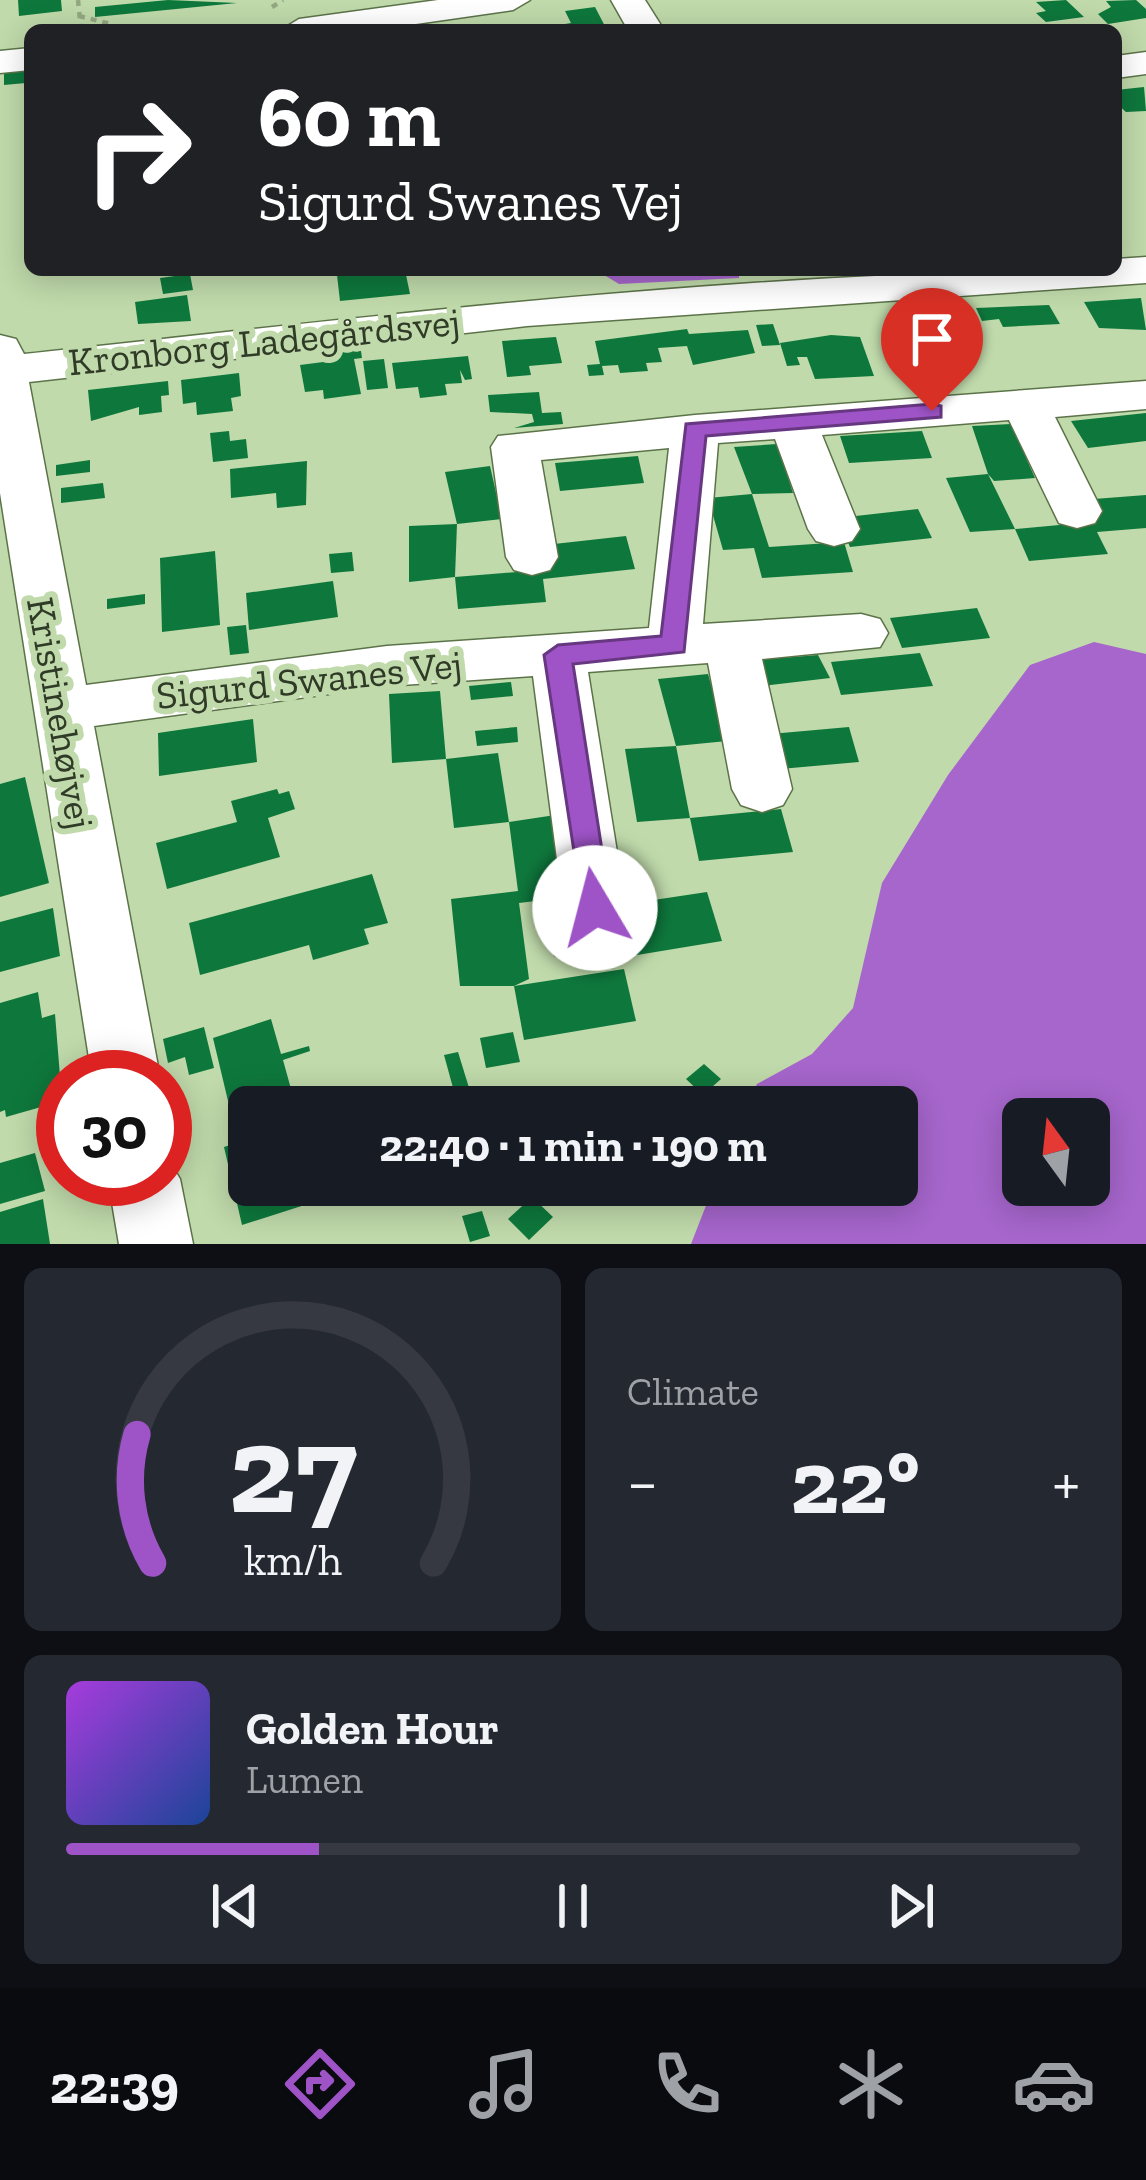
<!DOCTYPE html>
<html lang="en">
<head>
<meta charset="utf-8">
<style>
  :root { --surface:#171b24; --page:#242831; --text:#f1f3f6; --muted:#9ea1a6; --line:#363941; --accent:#9e54c7 }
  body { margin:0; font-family:"Zilla Slab",serif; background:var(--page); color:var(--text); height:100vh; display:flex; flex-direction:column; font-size:45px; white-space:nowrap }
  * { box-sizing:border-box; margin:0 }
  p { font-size:39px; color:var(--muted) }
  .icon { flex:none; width:66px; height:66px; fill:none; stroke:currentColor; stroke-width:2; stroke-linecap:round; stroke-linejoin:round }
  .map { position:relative; height:1244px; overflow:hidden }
  .details { display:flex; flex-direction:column; gap:24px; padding:24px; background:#0d0f14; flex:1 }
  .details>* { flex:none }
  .top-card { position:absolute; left:24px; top:24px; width:1098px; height:252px; border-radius:18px; box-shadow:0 6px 30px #0003; background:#202124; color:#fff; overflow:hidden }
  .needle { width:78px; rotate:345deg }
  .fabs { position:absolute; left:1002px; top:1098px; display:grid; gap:24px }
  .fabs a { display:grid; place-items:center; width:108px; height:108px; border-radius:18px; background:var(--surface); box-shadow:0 6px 30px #0003; font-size:60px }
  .speed { position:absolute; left:36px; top:1050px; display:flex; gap:24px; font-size:60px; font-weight:700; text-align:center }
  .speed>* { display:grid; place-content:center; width:156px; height:156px; border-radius:50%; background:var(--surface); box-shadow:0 6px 30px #0003; line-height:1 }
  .speed .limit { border:18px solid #d22; background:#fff; color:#111 }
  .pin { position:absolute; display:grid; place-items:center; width:102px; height:102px; color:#fff; margin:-123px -51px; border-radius:50% 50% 50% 0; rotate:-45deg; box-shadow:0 0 12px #0007 }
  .pin .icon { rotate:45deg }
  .me { position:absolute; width:132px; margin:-66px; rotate:352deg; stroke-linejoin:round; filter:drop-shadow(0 0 9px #0008) }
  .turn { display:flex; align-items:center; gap:42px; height:252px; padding:0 36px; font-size:54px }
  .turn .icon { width:156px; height:156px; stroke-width:2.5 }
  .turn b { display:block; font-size:84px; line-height:102px }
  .big { font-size:90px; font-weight:700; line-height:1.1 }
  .details .card { flex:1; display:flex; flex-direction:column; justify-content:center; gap:18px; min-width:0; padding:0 42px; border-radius:18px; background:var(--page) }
  .details .dial { align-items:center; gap:0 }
  .dial svg { height:312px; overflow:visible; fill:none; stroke:var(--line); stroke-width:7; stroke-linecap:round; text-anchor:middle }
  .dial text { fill:var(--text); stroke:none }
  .song { display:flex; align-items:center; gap:36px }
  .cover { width:144px; height:144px; border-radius:18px; background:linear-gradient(135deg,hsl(280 70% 55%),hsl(220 70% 35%)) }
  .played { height:12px; border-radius:6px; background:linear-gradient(90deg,var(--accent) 25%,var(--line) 25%) }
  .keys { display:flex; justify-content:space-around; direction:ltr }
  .heat { display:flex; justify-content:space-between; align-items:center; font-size:66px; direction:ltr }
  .details .tiles { flex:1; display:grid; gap:24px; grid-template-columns:1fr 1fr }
  .card:last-child { grid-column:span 2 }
  .trip { position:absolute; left:228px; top:1086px; width:690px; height:120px; border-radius:18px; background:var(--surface); box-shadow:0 6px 30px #0003; font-weight:700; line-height:120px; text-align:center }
  .dock { display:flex; height:192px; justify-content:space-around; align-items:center; background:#090b0e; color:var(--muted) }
  .dock .icon { width:84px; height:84px }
  .dock .on { color:var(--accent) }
  .dock b { font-size:54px; color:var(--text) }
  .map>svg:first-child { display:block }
  .water { fill:#a666cc; fill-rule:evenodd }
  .building { fill:#0e783c }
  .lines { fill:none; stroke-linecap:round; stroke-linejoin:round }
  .minor-casing { stroke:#5c7349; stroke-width:3 }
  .path { stroke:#93a882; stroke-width:4.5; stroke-dasharray:6 6; stroke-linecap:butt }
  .minor { fill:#fff; fill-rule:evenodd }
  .route { fill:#9e54c7; stroke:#673781; stroke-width:3 }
  .labels { text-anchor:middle; stroke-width:12; stroke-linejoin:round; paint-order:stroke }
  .street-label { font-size:39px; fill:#2f3a27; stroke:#c0daab }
</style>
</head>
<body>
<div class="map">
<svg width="1146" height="1244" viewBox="0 0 1146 1244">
  <rect width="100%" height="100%" fill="#c0daab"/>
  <g class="water">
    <polygon points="596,270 739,270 739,278 619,284"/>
    <path d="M1094,642L1146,654V1244H691L714,1185H897V1107H745L757,1084L812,1054L853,1008L882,883L948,775L1030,665ZM1023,1119H1089V1185H1023Z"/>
  </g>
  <g class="building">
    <polygon points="18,0 61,0 62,11 19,16"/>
    <polygon points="168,0 237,3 95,17 95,7"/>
    <polygon points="1066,0 1084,17 1046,22 1036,13 1046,11 1036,2"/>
    <polygon points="1136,0 1146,9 1146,18 1108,24 1098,14 1111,7 1106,1"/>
    <polygon points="595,7 607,30 561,30 559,25 571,23 565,11"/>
    <polygon points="30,70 30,106 26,106 26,83 4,85 4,73"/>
    <polygon points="1144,87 1146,111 1126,112 1116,103 1116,90"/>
    <polygon points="392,270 405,270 410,294 340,301 337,275"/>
    <polygon points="190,274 193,290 163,294 160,278"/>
    <polygon points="187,295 191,321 138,324 135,302"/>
    <polygon points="1141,298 1146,330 1099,328 1084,302"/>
    <polygon points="1049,305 1060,324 1003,327 999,319 982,321 976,308"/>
    <polygon points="960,313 971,335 924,339 932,356 908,357 891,318"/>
    <polygon points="773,324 780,345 762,346 756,325"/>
    <polygon points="687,329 689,334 748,330 755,353 693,365 687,346 658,348 662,362 646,363 648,371 620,373 618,365 602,366 604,375 589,376 587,365 600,364 595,341"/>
    <polygon points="831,335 860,337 874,376 815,379 807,357 797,357 800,365 787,366 780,343"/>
    <polygon points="556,337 562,363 529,366 531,375 507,377 502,341"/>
    <polygon points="360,344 362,358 354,359 361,394 324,399 323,390 305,392 300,365 331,361 339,357 337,347"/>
    <polygon points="468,356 472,379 465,380 460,370 462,383 445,384 447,395 420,398 418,387 396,389 392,363"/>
    <polygon points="384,359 388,388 367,390 363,361"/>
    <polygon points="239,373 241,396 231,398 233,411 197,415 196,402 183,404 181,380"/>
    <polygon points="168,381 169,395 161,396 162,412 139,415 139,407 91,421 88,390"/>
    <polygon points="539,392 542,413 561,412 563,424 514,428 534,422 532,414 490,412 488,395"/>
    <polygon points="1146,413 1146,441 1088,448 1071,421"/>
    <polygon points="1011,424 1035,478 994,481 988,474 1015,529 970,532 946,478 988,474 972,426"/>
    <polygon points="229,431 230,441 246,439 248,458 213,462 210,433"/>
    <polygon points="922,431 932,458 849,463 840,436"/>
    <polygon points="777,444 793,493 752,494 769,547 844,542 853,572 762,578 754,548 723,550 708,498 752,494 734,447"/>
    <polygon points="638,456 644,483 560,491 555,463"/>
    <polygon points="90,460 90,472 56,476 56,465"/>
    <polygon points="307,461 306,505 277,508 276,493 231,498 230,469"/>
    <polygon points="490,466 502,519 457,524 445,472"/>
    <polygon points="103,483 105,498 61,503 61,488"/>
    <polygon points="1146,495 1146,528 1097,532 1108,554 1029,561 1015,529 1092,522 1081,500"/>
    <polygon points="918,509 932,538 850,547 838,518"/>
    <polygon points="457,524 455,577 409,582 409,526"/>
    <polygon points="626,536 635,569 543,579 546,602 458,609 455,577 541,570 536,546"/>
    <polygon points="215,551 220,625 162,632 160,558"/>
    <polygon points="352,552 354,571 331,573 329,554"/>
    <polygon points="333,581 338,617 249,630 246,593"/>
    <polygon points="145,594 145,604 107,609 107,599"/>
    <polygon points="977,608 990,638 902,648 890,618"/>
    <polygon points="246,625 249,653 230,655 227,627"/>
    <polygon points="920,653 933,686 841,695 831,662"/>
    <polygon points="818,655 830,678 761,686 755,660"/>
    <polygon points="708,674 727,741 676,746 658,679"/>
    <polygon points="511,682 513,696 471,700 469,686"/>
    <polygon points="440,691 446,759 392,763 389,694"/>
    <polygon points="253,719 257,762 159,776 158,733"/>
    <polygon points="517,727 518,742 477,746 475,731"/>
    <polygon points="849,727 859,762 769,770 760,735"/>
    <polygon points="676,746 690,818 781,809 793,852 699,861 690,818 637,822 625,749"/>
    <polygon points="498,753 509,822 454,828 446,759"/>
    <polygon points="25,777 49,883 0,897 0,784"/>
    <polygon points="277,789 279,794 289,791 295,809 268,818 280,857 167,889 156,843 237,822 231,801"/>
    <polygon points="562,814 577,896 519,903 529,979 514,986 460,986 451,899 518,891 509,822"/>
    <polygon points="372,874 388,923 364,929 369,944 313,960 309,945 200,975 189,923"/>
    <polygon points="707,892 722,941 619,958 607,907"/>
    <polygon points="53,908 60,956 0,972 0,922"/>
    <polygon points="624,969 636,1021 524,1040 514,986"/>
    <polygon points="38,992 42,1018 55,1014 62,1101 6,1117 5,1110 0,1112 0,1003"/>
    <polygon points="271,1019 281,1054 309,1046 310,1051 283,1060 296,1107 249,1107 249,1122 234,1126 213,1038"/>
    <polygon points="204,1027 214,1068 189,1075 185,1057 168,1063 163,1039"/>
    <polygon points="513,1032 520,1062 486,1068 480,1038"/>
    <polygon points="458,1052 470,1091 455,1095 444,1055"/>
    <polygon points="704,1064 721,1079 703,1095 686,1079"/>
    <polygon points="249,1139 249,1185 364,1186 242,1225 224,1147"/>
    <polygon points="35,1153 45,1191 0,1204 0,1163"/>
    <polygon points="532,1197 553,1217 529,1240 508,1219"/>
    <polygon points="43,1199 50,1244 0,1244 0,1212"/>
    <polygon points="482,1211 490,1236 470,1242 462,1216"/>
  </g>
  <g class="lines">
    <defs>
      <g id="minor">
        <polygon points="438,0 530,0 513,10 374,30 281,30 299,19"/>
        <polygon points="611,0 645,0 664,30 628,30"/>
        <polygon points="30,48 30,70 0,73 0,51"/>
        <polygon points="1146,52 1146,74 1116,78 1116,56"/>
        <path d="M1146,257V283L527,326L29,382L86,685L387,646L649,628L669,448L541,460L558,557L550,570L532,575L514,570L506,557L491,447L498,436L695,415L1146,381V409L1055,417L1102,511L1095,523L1077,528L1059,523L1009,420L822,435L860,529L852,541L834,546L816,541L808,529L775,439L718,443L703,624L861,614L880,619L888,633L880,647L762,659L792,789L783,805L762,812L741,805L732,789L708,663L588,672L626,908L601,955L578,963L555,955L546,936L563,905L533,676L387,686L94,726L160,1077H92L0,493V335L16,339L24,354C387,315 750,270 1116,270V259Z"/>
        <polygon points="165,1154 180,1179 193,1244 119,1244 108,1179 165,1179"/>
      </g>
    </defs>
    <use href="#minor" class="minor-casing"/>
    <g class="path">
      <polyline points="78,0 81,30"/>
      <polyline points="272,7 283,0"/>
      <polyline points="79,16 111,24"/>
    </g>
    <use href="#minor" class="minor"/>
  </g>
  <polygon class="route" points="932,404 941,406 941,417 706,436 684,652 573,664 611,908 595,921 584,917 544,655 558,645 661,636 686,424"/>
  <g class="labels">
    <g class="street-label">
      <text transform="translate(264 341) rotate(-6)" y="14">Kronborg Ladegårdsvej</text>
      <text transform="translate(309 679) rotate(-6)" y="14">Sigurd Swanes Vej</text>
      <text transform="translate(61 713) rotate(80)" y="14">Kristinehøjvej</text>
    </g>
  </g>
</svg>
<div class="fabs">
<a><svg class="needle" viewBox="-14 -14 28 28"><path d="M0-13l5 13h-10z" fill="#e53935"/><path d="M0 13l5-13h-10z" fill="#9ea1a6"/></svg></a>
</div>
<div class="speed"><div class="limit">30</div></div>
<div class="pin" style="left:932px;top:411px;background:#d93025"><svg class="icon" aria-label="arrive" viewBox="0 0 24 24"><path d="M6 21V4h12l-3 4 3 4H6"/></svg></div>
<svg class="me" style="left:595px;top:908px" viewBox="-20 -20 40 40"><circle r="19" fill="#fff"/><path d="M0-13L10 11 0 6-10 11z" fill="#9e54c7"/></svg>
<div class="trip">22:40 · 1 min · 190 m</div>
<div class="top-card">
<div class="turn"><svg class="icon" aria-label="right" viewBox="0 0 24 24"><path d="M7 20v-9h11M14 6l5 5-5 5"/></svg><div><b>60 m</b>Sigurd Swanes Vej</div></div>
</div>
</div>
<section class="details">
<div class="tiles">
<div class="card dial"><svg viewBox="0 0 100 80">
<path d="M14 69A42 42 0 1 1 86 69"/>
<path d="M14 69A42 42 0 0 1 10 36" stroke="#9e54c7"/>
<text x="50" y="56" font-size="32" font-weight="700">27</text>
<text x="50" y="72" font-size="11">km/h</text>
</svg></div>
<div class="card"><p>Climate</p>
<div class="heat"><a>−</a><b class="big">22°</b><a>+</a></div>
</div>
<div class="card">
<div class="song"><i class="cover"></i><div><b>Golden Hour</b><p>Lumen</p></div></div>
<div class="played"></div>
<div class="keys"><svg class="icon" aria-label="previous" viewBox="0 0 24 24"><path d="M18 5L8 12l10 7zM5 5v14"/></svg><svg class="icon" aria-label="pause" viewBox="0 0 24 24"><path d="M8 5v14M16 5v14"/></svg><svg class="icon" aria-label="next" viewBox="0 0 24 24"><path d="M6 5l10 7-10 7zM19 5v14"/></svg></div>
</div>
</div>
</section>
<nav class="dock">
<b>22:39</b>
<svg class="icon on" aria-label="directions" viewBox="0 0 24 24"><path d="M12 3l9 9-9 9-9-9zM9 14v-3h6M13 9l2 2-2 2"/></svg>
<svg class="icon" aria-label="music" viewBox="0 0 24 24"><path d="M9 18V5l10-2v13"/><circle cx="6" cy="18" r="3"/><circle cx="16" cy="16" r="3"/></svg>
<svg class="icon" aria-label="phone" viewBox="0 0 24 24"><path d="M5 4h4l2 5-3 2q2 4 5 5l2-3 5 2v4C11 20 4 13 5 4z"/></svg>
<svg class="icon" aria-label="climate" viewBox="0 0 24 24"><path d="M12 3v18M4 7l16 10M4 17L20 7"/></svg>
<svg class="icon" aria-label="car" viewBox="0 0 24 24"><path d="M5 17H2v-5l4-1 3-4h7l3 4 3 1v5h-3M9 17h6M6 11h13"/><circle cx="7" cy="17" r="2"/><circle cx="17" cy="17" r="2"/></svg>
</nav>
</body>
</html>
